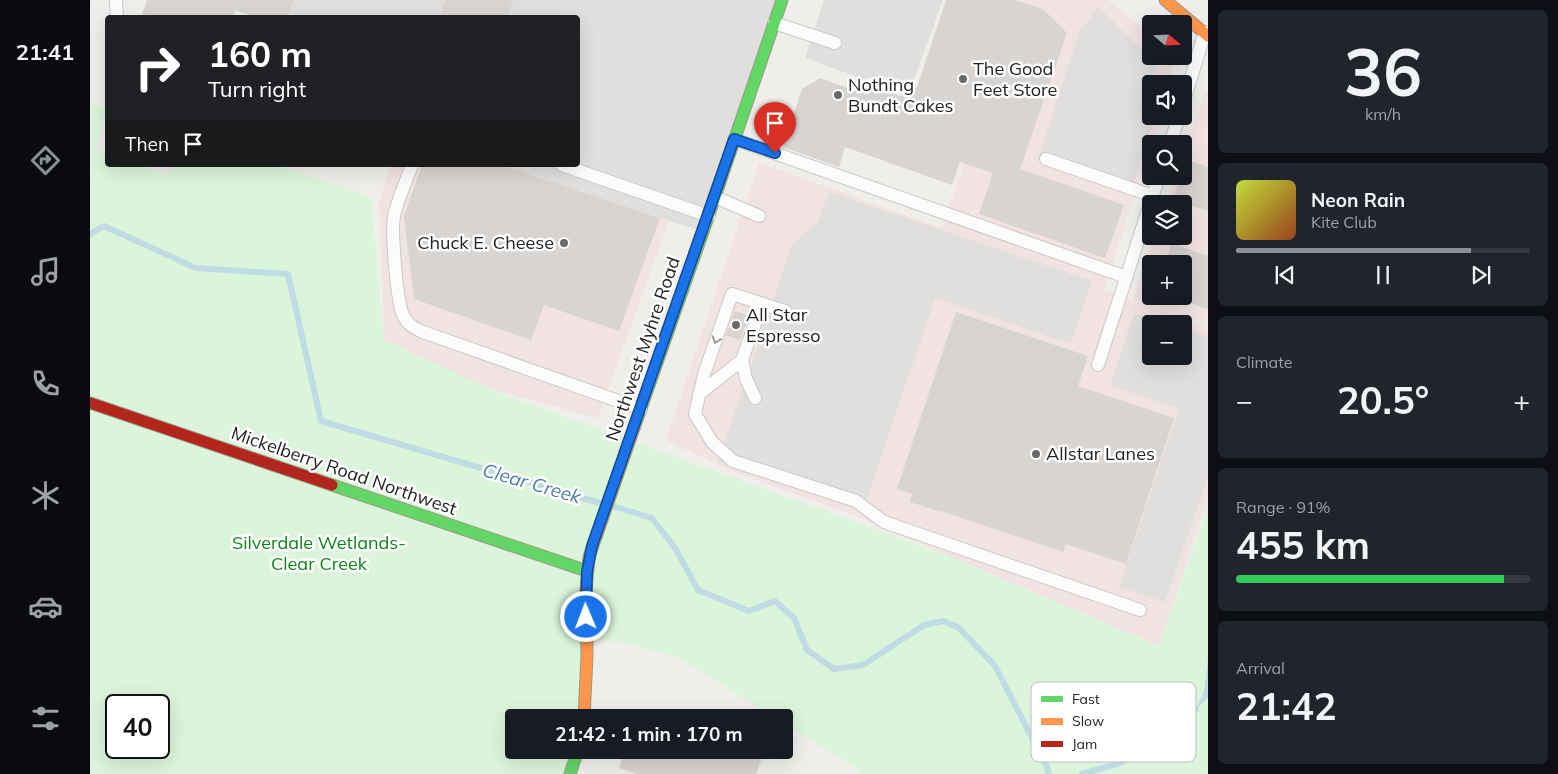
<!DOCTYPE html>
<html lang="en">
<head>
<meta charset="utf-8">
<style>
  :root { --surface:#171b24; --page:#20242c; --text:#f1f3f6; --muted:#9ea1a6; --line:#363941; --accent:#8c9099 }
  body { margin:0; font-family:Mulish,sans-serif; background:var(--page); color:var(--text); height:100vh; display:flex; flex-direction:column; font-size:19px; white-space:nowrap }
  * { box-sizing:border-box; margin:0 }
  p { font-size:16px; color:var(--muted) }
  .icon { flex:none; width:28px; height:28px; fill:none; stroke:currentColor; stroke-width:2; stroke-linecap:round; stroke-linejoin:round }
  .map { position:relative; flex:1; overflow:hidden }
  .details { display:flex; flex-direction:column; gap:10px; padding:10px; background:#0d0f14; width:350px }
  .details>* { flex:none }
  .top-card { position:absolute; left:15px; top:15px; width:475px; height:152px; border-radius:5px; box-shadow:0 5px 20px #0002; background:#202124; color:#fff; overflow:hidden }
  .needle { width:32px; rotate:109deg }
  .controls { position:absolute; left:1052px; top:15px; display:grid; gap:10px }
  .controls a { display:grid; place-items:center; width:50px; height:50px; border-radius:5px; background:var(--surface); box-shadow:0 5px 20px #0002; font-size:25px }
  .speed { position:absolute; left:15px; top:694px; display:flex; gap:10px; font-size:25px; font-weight:700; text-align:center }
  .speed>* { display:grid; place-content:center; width:65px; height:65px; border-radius:50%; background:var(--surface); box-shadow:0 5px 20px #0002; line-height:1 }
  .speed .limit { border:2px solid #111; border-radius:8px; background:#fff; color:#111 }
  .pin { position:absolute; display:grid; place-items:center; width:42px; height:42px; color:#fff; margin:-51px -21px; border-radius:50% 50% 50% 0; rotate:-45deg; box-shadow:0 0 5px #0007 }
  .pin .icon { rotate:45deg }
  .me { position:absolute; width:55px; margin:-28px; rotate:359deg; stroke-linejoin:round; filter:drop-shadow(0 0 4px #0008) }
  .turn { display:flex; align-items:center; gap:18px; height:105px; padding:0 20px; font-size:22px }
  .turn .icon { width:65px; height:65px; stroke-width:2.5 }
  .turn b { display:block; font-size:35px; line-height:42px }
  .then { display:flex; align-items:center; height:48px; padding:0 20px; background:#0003; gap:10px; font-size:19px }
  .big { font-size:38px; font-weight:700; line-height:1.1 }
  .details .card { flex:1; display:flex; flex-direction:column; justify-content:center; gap:8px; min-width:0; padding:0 18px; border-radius:8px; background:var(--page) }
  .details .dial { align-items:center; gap:0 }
  .dial b { font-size:65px; line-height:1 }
  .song { display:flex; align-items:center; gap:15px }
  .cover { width:60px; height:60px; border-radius:8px; background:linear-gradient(135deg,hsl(70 70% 55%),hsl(20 70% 35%)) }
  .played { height:5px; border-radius:2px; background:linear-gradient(90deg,var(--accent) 80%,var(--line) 80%) }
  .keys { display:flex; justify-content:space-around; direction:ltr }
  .heat { display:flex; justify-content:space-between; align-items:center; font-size:28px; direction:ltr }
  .charge { height:8px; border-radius:4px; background:linear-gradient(90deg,#34c759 91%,var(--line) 0) }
  .trip { position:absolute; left:415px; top:709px; width:288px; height:50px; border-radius:5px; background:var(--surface); box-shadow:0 5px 20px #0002; font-weight:700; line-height:50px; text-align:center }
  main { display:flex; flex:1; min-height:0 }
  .tab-bar { display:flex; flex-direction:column; width:90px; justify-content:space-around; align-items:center; background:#090b0e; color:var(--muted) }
  .tab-bar .icon { width:35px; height:35px }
  .tab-bar .on { color:var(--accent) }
  .tab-bar b { font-size:22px; color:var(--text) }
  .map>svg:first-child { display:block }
  .commercial { fill:#f1e3e1; fill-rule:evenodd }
  .park { fill:#daf5da; fill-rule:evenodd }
  .parking { fill:#e0dfde }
  .water { fill:#bfdbe3 }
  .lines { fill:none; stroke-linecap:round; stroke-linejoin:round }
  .stream { stroke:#bfdbe3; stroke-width:6 }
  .building { fill:#d7d4d2 }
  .lane-casing { stroke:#c9c8c7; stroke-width:14 }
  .fast-casing { stroke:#999a82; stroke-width:13 }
  .slow-casing { stroke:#999a82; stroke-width:13 }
  .jam-casing { stroke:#999a82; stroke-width:13 }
  .lane { stroke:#fdfcfc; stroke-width:12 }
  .fast { stroke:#63d668; stroke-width:11 }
  .slow { stroke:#ff974d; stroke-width:11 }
  .jam { stroke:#b3261e; stroke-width:11 }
  .oneway { stroke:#9a9a9a }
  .route-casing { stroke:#114b97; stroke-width:12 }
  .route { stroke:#1a73e8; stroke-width:9 }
  .poi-dot { fill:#6a6968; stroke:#fff; stroke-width:2 }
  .labels { text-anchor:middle; stroke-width:5; stroke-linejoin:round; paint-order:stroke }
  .poi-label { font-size:18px; fill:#222; stroke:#fff; text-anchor:start }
  .street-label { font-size:18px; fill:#222; stroke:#fff }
  .park-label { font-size:18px; fill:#0c8416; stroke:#fff }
  .water-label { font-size:19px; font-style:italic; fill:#4a7aab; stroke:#fff }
  .key { fill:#fff; stroke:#bdbdbd; stroke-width:1 }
  .key-label { font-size:14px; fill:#222 }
</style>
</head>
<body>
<main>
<nav class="tab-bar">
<b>21:41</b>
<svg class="icon on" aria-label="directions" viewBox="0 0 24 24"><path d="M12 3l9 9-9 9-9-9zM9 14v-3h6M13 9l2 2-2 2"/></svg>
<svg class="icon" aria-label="music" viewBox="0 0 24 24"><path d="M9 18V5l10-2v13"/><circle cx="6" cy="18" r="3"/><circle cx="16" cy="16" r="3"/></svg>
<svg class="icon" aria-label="phone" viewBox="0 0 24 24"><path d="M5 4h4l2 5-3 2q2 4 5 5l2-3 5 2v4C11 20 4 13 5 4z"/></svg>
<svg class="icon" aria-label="climate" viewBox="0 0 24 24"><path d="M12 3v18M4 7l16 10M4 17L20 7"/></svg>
<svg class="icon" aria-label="car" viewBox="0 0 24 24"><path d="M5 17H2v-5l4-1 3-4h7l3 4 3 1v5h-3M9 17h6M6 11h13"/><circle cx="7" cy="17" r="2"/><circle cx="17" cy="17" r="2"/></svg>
<svg class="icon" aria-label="filters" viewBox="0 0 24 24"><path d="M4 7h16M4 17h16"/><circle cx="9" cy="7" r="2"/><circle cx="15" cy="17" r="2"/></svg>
</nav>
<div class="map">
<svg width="1118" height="774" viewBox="0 0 1118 774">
  <rect width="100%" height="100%" fill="#f0eeeb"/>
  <g class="commercial">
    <polygon points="355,0 658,0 508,418 317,367 294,340 289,202 301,165 488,165 488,18 349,17"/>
    <path d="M930,0H1018L1061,35V56H1082L1081,84H1061V116H1070L1014,290L1118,326V498L1069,646L761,514L639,470L576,440L669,163L852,228ZM1061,324H1094V356H1061Z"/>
    <path d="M1115,91L1118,94V325L1043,299L1064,236H1094V204H1076L1085,176H1094V152ZM1061,264H1094V296H1061Z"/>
  </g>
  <path class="park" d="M0,102L17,108L5,149L17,154L18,165H50L78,175L82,165H186L281,197L294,340L410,393L862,557L1069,646L1118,507V769L1116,774H771L772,772L694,723V718L685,717L589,658L528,641L498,640L494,717L424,718V750H488L480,774H0ZM26,705H69V748H26Z"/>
  <g class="parking">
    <polygon points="204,0 355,0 349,17 198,18"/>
    <polygon points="423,0 692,0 613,232 411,165 488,165 488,18 417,17"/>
    <polygon points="734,0 853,0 823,82 791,76 773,79 715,58"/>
    <polygon points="1008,7 1068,65 1059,87 1061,88 1061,116 1065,116 1040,192 948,159 989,33"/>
    <polygon points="739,192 1002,281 981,344 845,298 773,510 628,461 702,244 728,222"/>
    <polygon points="1044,313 1077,324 1061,324 1061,356 1094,356 1094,329 1118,337 1118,475 1075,602 1029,587 1089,409 1020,385"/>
  </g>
  <polygon class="water" points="1118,658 1118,698 1106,709 1114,691"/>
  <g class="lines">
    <g class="stream">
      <polyline points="0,234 14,226 106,268 198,274 231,421 510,503"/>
      <polyline points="522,506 562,518 585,548 608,590 659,611 685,601 704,618 717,650 744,669 773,665 834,625 854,621 869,628 905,666 957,767 959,774"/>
      <polyline points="992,774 1030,763 1064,746 1106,709"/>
    </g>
  </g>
  <g class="building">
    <polygon points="57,0 204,0 198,18 166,18 145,10 143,18 51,18"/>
    <polygon points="355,0 423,0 417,18 349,18"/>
    <polygon points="856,0 925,0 953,9 977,33 930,169 1034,205 1015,258 889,214 903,173 870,162 862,185 755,147 749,167 693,147 712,89 730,78 772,93 784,86 810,96 827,87"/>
    <polygon points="1097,160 1118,167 1118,211 1083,199 1091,176 1094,176 1094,168"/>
    <polygon points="332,165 411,165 570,218 529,331 454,305 441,340 324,299 314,216"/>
    <polygon points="1082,243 1118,256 1118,309 1094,301 1094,264 1075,264"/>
    <polygon points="645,311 659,316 650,340 636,335"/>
    <polygon points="866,312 998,356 988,386 1084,418 1036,564 976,544 973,552 851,511 851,512 820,502 822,494 807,489"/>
    <polygon points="535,750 660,750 673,755 666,774 546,774 529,768"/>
  </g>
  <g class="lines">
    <defs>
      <g id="lane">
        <polyline points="26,0 27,18"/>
        <polyline points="684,23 745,43"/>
        <polyline points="1094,101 1115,32"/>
        <polyline points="644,139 1036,277"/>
        <polyline points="1080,144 1089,116"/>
        <polyline points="956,159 1063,196"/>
        <path d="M322,165C316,181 308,199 304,216C301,231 307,302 313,315C317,324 324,328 333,332L551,409"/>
        <polyline points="472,165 619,216"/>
        <polyline points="625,197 669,216"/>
        <polyline points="695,311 642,294 614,374 605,414 622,442 643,461 766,501 794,522 1050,610"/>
        <polyline points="1008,365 1069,176"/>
        <polyline points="609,394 652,360"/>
        <polyline points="665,398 656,379 652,360 672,304"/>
      </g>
      <g id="fast">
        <polyline points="544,428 613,232 692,0"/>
        <polyline points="242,485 497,571"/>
        <polyline points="480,774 488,750"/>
      </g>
      <g id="slow">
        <polyline points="1075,0 1118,36"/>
        <polyline points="494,718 497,656 496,590 499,557 544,428"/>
      </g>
      <polyline id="jam" points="0,403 242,485"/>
    </defs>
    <use href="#lane" class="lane-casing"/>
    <use href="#fast" class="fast-casing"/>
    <use href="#slow" class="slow-casing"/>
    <use href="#jam" class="jam-casing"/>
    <use href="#lane" class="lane"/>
    <use href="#fast" class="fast"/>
    <use href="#slow" class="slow"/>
    <use href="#jam" class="jam"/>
  </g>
  <defs><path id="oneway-chevron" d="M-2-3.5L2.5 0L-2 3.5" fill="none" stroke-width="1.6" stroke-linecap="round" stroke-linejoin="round" transform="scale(1.25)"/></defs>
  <use class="oneway" href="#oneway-chevron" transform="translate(626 340) rotate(109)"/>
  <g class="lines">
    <defs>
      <polyline id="route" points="496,617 497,572 502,546 644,139 685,153"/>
    </defs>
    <use href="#route" class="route-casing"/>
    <use href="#route" class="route"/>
  </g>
  <g class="poi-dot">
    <circle cx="873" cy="79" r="5"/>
    <circle cx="748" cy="95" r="5"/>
    <circle cx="474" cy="243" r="5"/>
    <circle cx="646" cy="325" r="5"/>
    <circle cx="946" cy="454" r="5"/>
  </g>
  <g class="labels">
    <g class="poi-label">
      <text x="883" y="75">The Good<tspan x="883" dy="21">Feet Store</tspan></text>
      <text x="758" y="91">Nothing<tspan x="758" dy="21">Bundt Cakes</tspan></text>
      <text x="464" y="249" text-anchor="end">Chuck E. Cheese</text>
      <text x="656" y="321">All Star<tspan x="656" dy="21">Espresso</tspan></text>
      <text x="956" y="460">Allstar Lanes</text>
    </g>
    <g class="street-label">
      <text transform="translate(553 349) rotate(-71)" y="6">Northwest Myhre Road</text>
      <text transform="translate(254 471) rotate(19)" y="6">Mickelberry Road Northwest</text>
    </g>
    <g class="park-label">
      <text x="229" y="549">Silverdale Wetlands-<tspan x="229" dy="21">Clear Creek</tspan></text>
    </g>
    <g class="water-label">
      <text transform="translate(442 483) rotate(16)" y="7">Clear Creek</text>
    </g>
  </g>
  <rect x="941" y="682" width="165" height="80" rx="8" class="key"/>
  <rect x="951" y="696" width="22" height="6" fill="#63d668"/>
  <rect x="951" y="718" width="22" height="7" fill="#ff974d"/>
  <rect x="951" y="741" width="22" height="6" fill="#b3261e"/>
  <g class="key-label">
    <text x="982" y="704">Fast</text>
    <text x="982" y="726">Slow</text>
    <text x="982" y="749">Jam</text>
  </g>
</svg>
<div class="controls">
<a><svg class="needle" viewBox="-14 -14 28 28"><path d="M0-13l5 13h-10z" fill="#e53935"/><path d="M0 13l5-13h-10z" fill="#9ea1a6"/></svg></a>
<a><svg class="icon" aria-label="sound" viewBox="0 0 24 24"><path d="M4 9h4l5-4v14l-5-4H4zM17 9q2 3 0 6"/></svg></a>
<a><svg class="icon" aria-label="search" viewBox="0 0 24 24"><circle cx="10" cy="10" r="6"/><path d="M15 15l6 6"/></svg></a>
<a><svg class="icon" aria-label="layers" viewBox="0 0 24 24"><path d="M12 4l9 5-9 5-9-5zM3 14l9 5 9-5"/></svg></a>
<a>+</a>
<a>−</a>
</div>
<div class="speed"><div class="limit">40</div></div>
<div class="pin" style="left:685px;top:153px;background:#d93025"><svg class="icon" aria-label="arrive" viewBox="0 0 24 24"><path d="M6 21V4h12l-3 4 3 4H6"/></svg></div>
<svg class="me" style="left:496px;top:617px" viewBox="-20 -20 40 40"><circle r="17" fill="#1a73e8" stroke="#fff" stroke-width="3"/><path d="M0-11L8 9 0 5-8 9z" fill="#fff"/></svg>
<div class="trip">21:42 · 1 min · 170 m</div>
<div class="top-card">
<div class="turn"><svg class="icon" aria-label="right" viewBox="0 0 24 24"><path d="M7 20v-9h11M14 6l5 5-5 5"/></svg><div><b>160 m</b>Turn right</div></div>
<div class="then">Then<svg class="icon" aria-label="arrive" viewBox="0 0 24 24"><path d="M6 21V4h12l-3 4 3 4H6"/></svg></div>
</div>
</div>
<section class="details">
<div class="card dial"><b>36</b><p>km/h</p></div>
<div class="card">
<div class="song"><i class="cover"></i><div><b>Neon Rain</b><p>Kite Club</p></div></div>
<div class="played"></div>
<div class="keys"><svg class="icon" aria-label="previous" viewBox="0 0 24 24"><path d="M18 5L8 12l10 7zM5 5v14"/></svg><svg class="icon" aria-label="pause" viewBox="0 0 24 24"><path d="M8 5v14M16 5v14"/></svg><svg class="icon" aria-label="next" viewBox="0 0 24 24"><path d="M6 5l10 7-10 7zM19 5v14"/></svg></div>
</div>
<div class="card"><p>Climate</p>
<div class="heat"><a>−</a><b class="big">20.5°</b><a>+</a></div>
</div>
<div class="card"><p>Range · 91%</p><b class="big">455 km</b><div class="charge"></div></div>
<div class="card"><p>Arrival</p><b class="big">21:42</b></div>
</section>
</main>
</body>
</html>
